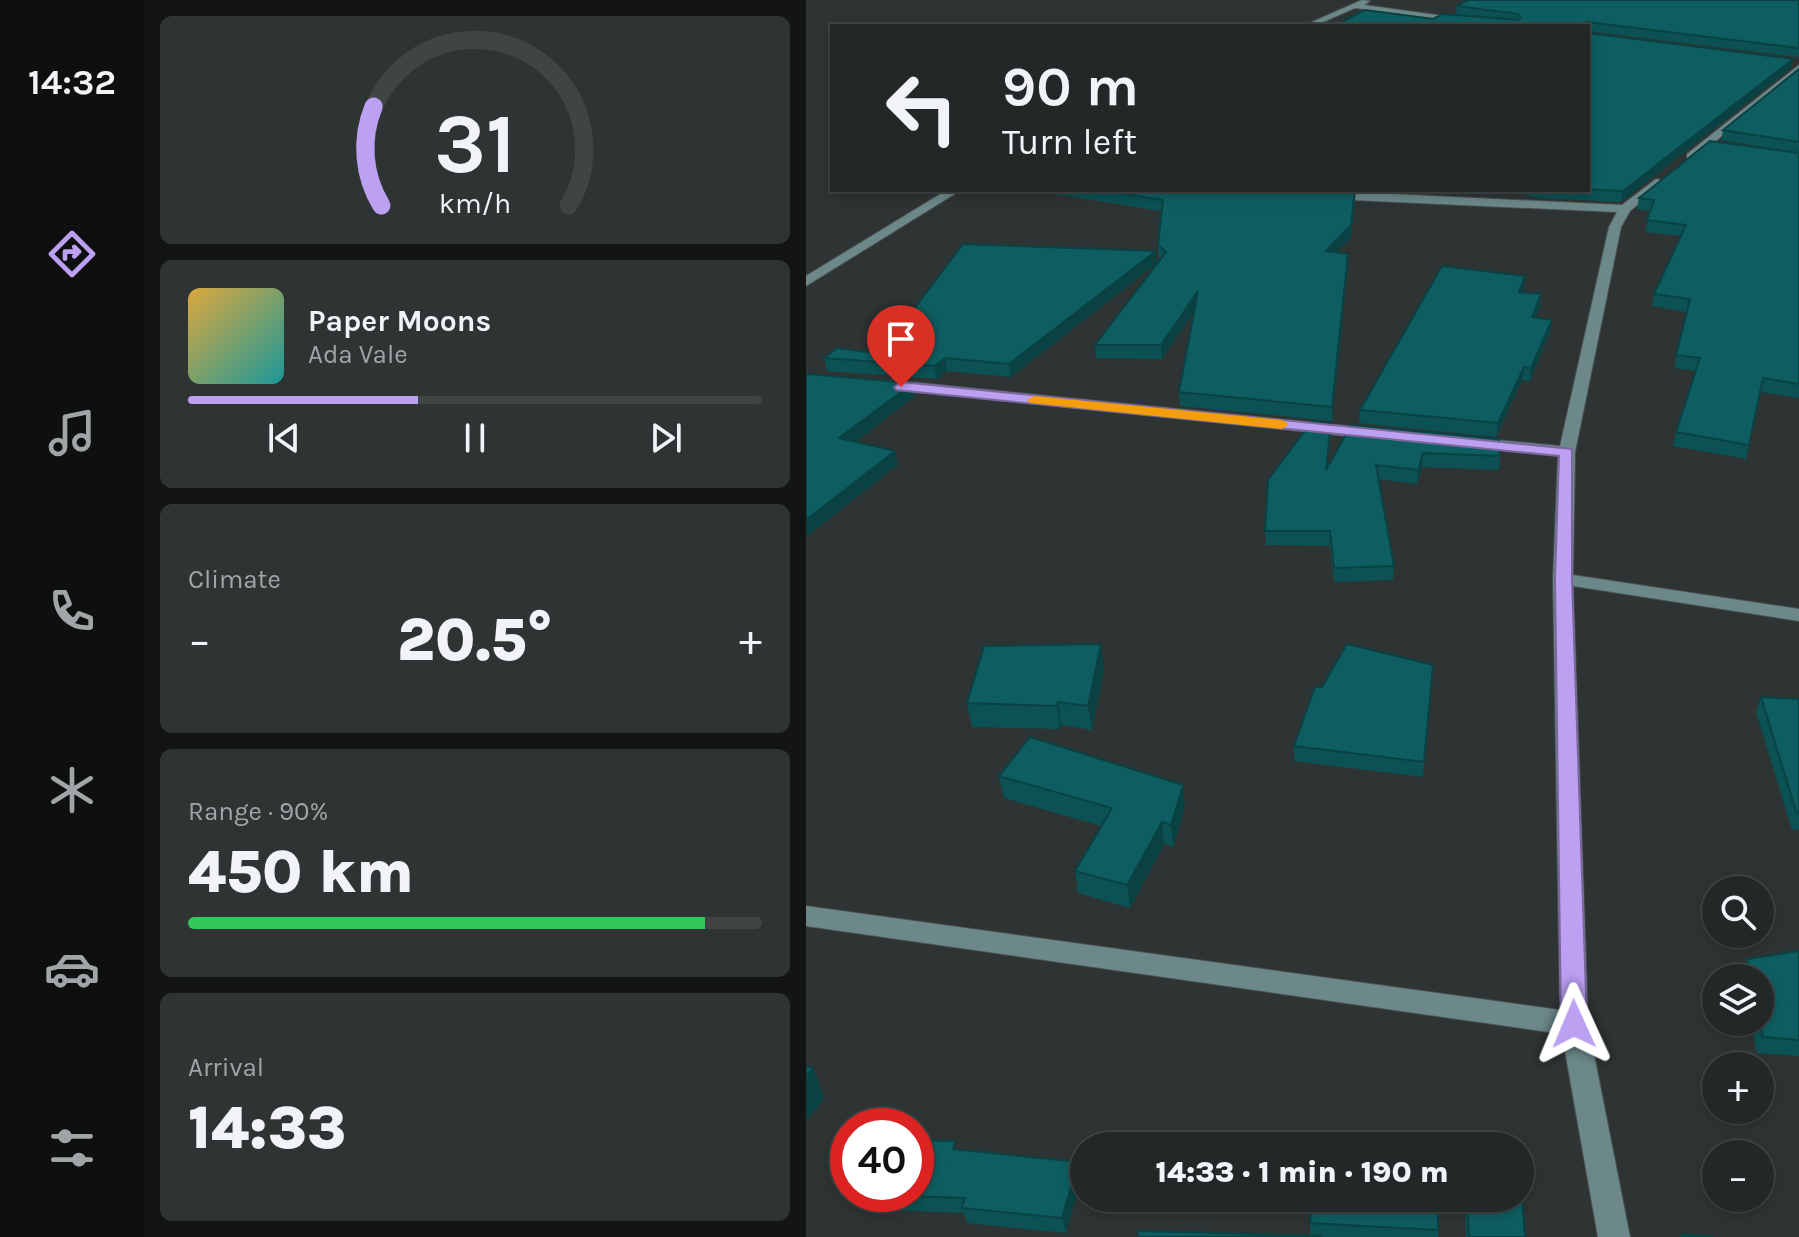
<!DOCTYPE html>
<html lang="en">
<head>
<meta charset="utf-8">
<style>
  :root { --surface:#222727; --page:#2e3333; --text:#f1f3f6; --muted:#a2a5a7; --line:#3f4444; --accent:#bca0f2 }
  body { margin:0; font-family:Karla,sans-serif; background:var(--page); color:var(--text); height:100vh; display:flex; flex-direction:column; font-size:30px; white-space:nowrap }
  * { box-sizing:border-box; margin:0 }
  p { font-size:26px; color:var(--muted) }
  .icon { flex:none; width:44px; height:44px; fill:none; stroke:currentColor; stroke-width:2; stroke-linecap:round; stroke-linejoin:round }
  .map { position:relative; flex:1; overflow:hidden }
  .drawer { display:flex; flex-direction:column; gap:16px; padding:16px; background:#131515; width:662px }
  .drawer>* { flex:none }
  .hud { position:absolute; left:24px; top:24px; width:760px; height:168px; border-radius:0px; box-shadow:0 4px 12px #0003,0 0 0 2px var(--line); background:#222727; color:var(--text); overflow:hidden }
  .tools { position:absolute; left:896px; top:876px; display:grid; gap:16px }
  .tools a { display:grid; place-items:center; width:72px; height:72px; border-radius:50%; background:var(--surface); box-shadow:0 4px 12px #0003,0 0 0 2px var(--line); font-size:40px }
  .speed { position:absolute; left:24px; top:1108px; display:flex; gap:16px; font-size:40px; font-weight:700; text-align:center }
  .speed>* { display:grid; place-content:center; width:104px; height:104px; border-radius:50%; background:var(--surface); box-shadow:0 4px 12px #0003,0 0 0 2px var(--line); line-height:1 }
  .speed .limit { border:12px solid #d22; background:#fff; color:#111 }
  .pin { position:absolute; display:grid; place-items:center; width:68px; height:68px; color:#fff; margin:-82px -34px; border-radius:50% 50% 50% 0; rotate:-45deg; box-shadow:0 0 8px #0007 }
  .pin .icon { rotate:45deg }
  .me { position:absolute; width:88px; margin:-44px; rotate:359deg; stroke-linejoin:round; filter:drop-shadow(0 0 6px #0008) }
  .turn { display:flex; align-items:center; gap:28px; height:168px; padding:0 40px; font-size:36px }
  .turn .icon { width:104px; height:104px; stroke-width:2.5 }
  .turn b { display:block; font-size:56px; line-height:68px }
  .big { font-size:60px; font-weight:800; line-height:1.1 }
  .drawer .tile { flex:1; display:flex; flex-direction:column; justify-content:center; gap:12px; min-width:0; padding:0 28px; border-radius:12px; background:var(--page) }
  .drawer .dial { align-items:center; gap:0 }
  .dial svg { height:208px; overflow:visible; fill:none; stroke:var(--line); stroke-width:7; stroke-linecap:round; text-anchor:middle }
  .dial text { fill:var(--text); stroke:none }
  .song { display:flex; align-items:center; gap:24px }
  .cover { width:96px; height:96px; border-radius:12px; background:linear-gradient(135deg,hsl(40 70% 55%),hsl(180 70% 35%)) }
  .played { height:8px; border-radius:4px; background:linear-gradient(90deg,var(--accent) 40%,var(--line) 40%) }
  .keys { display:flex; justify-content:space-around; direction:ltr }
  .heat { display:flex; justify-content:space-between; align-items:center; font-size:44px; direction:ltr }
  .charge { height:12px; border-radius:6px; background:linear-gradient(90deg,#34c759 90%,var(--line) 0) }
  .trip { position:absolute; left:264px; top:1132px; width:464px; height:80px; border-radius:40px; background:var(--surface); box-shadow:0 4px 12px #0003,0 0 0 2px var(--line); font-weight:800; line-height:80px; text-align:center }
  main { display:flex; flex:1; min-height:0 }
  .menu { display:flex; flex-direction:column; width:144px; justify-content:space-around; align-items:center; background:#0e1010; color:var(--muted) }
  .menu .icon { width:56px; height:56px }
  .menu .active { color:var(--accent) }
  .menu b { font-size:36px; color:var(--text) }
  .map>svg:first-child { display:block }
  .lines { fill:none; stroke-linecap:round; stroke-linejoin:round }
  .minor-casing { stroke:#4a5050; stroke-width:2 }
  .minor { fill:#6c8889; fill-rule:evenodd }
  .wall { fill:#0c5153 }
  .shaded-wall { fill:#0a4244 }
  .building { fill:#0e5e61; stroke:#0a4244; stroke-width:2 }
  .route { fill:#bca0f2; stroke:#7a689d; stroke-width:2 }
  .slow { fill:#f59e0b }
</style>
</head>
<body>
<main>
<nav class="menu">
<b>14:32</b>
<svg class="icon active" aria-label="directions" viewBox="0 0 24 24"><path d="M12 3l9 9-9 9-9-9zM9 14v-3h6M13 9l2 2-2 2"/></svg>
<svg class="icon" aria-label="music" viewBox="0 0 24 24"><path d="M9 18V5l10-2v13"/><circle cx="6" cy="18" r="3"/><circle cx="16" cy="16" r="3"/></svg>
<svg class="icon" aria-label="phone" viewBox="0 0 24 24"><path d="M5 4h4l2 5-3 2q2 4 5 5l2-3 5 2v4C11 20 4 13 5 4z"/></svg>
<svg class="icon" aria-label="climate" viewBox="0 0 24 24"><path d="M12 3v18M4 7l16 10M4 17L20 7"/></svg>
<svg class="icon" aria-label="car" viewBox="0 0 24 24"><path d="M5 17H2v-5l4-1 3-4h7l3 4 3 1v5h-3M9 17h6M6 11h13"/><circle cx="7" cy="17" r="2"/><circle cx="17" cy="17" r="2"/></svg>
<svg class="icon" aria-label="filters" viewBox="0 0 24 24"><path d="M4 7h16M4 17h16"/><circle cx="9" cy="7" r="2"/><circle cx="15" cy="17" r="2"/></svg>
</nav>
<section class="drawer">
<div class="tile dial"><svg viewBox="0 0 100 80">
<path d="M14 69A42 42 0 1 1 86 69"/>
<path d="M14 69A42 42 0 0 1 11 31" stroke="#bca0f2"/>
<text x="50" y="56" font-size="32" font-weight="700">31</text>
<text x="50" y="72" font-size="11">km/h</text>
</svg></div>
<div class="tile">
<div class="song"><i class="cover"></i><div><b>Paper Moons</b><p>Ada Vale</p></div></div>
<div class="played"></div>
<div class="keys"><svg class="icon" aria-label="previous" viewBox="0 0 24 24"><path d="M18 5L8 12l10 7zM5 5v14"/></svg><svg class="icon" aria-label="pause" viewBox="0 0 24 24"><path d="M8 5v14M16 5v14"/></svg><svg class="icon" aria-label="next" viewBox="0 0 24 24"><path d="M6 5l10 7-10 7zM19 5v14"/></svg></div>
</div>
<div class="tile"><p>Climate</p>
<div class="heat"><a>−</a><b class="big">20.5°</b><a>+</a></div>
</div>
<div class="tile"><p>Range · 90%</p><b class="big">450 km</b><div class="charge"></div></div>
<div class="tile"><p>Arrival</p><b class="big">14:33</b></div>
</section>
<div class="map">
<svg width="993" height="1237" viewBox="0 0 993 1237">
  <rect width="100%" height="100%" fill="#2e3434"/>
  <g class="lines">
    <defs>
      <g id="minor">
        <polygon points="556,0 564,1 558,5 711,26 687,26 549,8 508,26 497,26"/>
        <polygon points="993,65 993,73 889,158 881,158 881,154"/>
        <polygon points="850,179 860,181 824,211 815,227 769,452 767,575 993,609 993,621 767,586 782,1024 824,1237 792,1237 756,1034 0,926 0,906 754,1010 747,579 752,456 669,448 661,443 669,438 754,446 803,227 811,212 524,199 518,195 524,191 816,205"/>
        <polygon points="141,190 155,190 0,286 0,276"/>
        <polygon points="84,380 569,429 577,434 569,439 79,388 76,385"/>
      </g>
    </defs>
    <use href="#minor" class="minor-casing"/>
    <use href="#minor" class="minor"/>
  </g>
  <g class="wall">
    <polygon points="993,0 993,57 782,31 783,33 985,68 815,202 734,198 696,190 782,190 782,26 627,19 650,15 651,6"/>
    <polygon points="993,69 993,398 954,392 940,459 867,446 870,432 890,371 868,368 881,312 846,306 848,294 875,236 839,232 844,211 831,209 833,198 991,153 915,140 917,130"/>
    <polygon points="224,190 529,190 549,202 545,237 530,252 542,266 526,421 374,406 373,392 389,310 356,359 290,358 289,345 355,259 353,257 352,245 355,211"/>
    <polygon points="351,263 205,377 141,371 131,379 21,371 18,358 74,354"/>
    <polygon points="718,288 716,292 735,294 734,307 729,318 746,320 744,332 724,381 716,380 690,437 553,423 554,410"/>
    <polygon points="525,423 521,467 545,425 694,456 693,470 616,467 611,484 572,479 588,566 587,580 528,582 524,546 460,545 459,531"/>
    <polygon points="627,665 617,777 488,761 488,746 516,687"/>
    <polygon points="298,668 286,730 255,725 254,729 166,727 161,703"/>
    <polygon points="955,697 993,699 993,829 986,830 950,712"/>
    <polygon points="193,776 379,807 367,847 358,844 324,908 272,893 269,871 295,826 198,798"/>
    <polygon points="993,951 993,1056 951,1053 945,1022 954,1022 954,978 937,978 936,975 941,959"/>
    <polygon points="152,1150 275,1178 260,1233 161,1223 158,1213 82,1210 77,1195"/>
    <polygon points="661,1198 719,1237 660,1237 659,1212"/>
    <polygon points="504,1223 632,1230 632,1237 332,1237 504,1236"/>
  </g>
  <g class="shaded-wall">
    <polygon points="987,59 985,68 815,202 817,191"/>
    <polygon points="549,191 545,237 520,263 520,251"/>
    <polygon points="350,251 351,263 205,377 203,364"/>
    <polygon points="542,254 542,266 526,421 526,407"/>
    <polygon points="719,276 718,288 711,304 713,292"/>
    <polygon points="392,291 393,304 356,359 355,345"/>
    <polygon points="735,294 734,307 725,330 726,317"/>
    <polygon points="746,320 744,332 724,381 725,368"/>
    <polygon points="139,358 141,371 131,379 128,366"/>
    <polygon points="718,367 716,380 690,437 692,423"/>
    <polygon points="107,383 109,396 37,452 33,438"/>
    <polygon points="89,451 92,465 0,537 0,520"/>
    <polygon points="617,453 616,467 611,484 612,470"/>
    <polygon points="295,644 298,668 286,730 282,706"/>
    <polygon points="252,702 255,725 254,729 251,706"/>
    <polygon points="377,785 379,807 367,847 365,825"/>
    <polygon points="356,822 358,844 324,908 321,885"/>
    <polygon points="7,1068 19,1098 0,1121 0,1077"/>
    <polygon points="272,1162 275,1178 260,1233 256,1218"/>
  </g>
  <g class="building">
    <polygon points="662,0 993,0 993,48 781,22 782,26 528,26 559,10 627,19 637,14 712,20 715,18 712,14 651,6"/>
    <polygon points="782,28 783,33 987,59 817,191 782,189"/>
    <polygon points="993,69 993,142 917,130"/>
    <polygon points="904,141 993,153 993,384 957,378 943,445 870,432 894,358 870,355 884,299 848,294 880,225 841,220 848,200 833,198"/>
    <polygon points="292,190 549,191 545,225 520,251 542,254 526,407 373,392 392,291 355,345 289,345 360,252 352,245 357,200"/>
    <polygon points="157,244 350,251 203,364 139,358 128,366 18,358 31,348 74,354"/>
    <polygon points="636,266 719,276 713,292 735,294 726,317 746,320 725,368 718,367 692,423 554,410"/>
    <polygon points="0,374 107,383 33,438 89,451 0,520"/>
    <polygon points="506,421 525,423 520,470 545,425 693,439 694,456 617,453 612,470 570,465 588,566 528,568 524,531 459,531 462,480"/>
    <polygon points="295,644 282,706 252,702 251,706 161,703 178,646"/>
    <polygon points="541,644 627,665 618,762 488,746 509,687 516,687"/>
    <polygon points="955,697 993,699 993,814 991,814"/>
    <polygon points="224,737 377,785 365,825 356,822 321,885 269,871 306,808 193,776"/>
    <polygon points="993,951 993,1040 957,1037 954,1022 954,978 945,978 941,959"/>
    <polygon points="0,1066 7,1068 0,1077"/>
    <polygon points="110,1140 149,1141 147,1149 272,1162 256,1218 156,1208 159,1198 77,1195 77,1194 110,1194"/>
    <polygon points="505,1198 632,1198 632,1230 504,1223"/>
    <polygon points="661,1198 716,1199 719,1237 663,1237"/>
    <polygon points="332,1231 517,1236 332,1237"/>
    <polygon points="876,1234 907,1237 876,1237"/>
  </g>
  <polygon class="route" points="95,382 766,449 766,579 781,1024 777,1032 768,1035 759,1032 755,1024 749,579 753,456 90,390 88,387"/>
  <polygon class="slow" points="229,396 476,420 483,424 476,429 224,403 221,400"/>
</svg>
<div class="tools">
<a><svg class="icon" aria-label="search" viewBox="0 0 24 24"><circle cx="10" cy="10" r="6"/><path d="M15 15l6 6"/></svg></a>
<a><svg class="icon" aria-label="layers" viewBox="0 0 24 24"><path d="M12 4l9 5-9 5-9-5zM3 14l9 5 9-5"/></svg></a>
<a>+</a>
<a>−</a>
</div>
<div class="speed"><div class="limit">40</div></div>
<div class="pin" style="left:95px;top:387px;background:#d93025"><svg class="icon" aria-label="arrive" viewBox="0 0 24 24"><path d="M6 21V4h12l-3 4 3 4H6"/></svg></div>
<svg class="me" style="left:768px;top:1024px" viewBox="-20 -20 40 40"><path d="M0-17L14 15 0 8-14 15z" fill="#bca0f2" stroke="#fff" stroke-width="4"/></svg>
<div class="trip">14:33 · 1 min · 190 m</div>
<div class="hud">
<div class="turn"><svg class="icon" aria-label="left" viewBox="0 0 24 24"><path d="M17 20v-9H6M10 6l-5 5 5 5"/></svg><div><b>90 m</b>Turn left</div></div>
</div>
</div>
</main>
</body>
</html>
